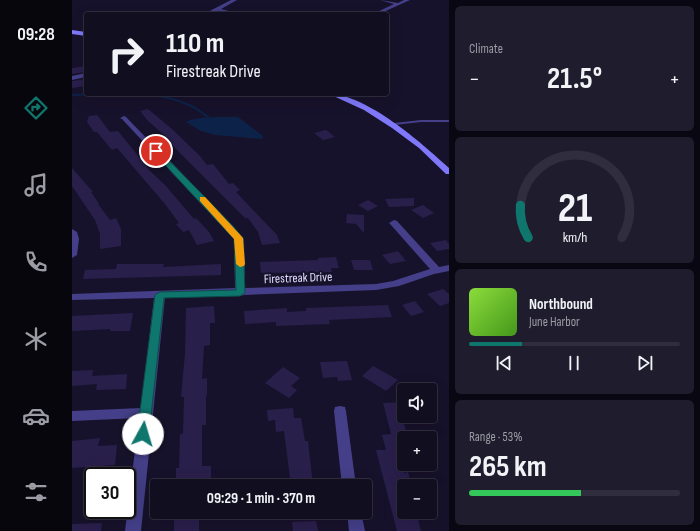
<!DOCTYPE html>
<html lang="en">
<head>
<meta charset="utf-8">
<style>
  :root { --surface:#110e20; --page:#1e1c2d; --text:#f1f3f6; --muted:#9c9ca5; --line:#302e3e; --accent:#0f766e }
  body { margin:0; font-family:"Sofia Sans Condensed",sans-serif; background:var(--page); color:var(--text); height:100vh; display:flex; flex-direction:column; font-size:15px; white-space:nowrap }
  * { box-sizing:border-box; margin:0 }
  p { font-size:13px; color:var(--muted) }
  .icon { flex:none; width:22px; height:22px; fill:none; stroke:currentColor; stroke-width:2; stroke-linecap:round; stroke-linejoin:round }
  .map { position:relative; flex:1; overflow:hidden }
  .details { display:flex; flex-direction:column; gap:6px; padding:6px; background:#090812; width:251px }
  .details>* { flex:none }
  .banner { position:absolute; left:12px; top:12px; width:305px; height:84px; border-radius:4px; box-shadow:0 4px 16px #0002,0 0 0 1px var(--line); background:#110e20; color:var(--text); overflow:hidden }
  .controls { position:absolute; left:325px; top:383px; display:grid; gap:8px }
  .controls a { display:grid; place-items:center; width:40px; height:40px; border-radius:4px; background:var(--surface); box-shadow:0 4px 16px #0002,0 0 0 1px var(--line); font-size:20px }
  .speed { position:absolute; left:12px; top:467px; display:flex; gap:8px; font-size:20px; font-weight:700; text-align:center }
  .speed>* { display:grid; place-content:center; width:52px; height:52px; border-radius:50%; background:var(--surface); box-shadow:0 4px 16px #0002,0 0 0 1px var(--line); line-height:1 }
  .speed .limit { border:2px solid #111; border-radius:6px; background:#fff; color:#111 }
  .pin { position:absolute; display:grid; place-items:center; width:34px; height:34px; color:#fff; margin:-17px; border:2px solid #fff; border-radius:50%; box-shadow:0 1px 4px #0007 }
  .me { position:absolute; width:44px; margin:-22px; rotate:6deg; stroke-linejoin:round; filter:drop-shadow(0 0 3px #0008) }
  .turn { display:flex; align-items:center; gap:14px; height:84px; padding:0 16px; font-size:18px }
  .turn .icon { width:52px; height:52px; stroke-width:2.5 }
  .turn b { display:block; font-size:28px; line-height:34px }
  .big { font-size:30px; font-weight:700; line-height:1.1 }
  .details .card { flex:1; display:flex; flex-direction:column; justify-content:center; gap:6px; min-width:0; padding:0 14px; border-radius:6px; background:var(--page) }
  .details .dial { align-items:center; gap:0 }
  .dial svg { height:104px; overflow:visible; fill:none; stroke:var(--line); stroke-width:7; stroke-linecap:round; text-anchor:middle }
  .dial text { fill:var(--text); stroke:none }
  .song { display:flex; align-items:center; gap:12px }
  .cover { width:48px; height:48px; border-radius:6px; background:linear-gradient(135deg,hsl(90 70% 55%),hsl(100 70% 35%)) }
  .played { height:4px; border-radius:2px; background:linear-gradient(90deg,var(--accent) 25%,var(--line) 25%) }
  .keys { display:flex; justify-content:space-around; direction:ltr }
  .heat { display:flex; justify-content:space-between; align-items:center; font-size:22px; direction:ltr }
  .charge { height:6px; border-radius:3px; background:linear-gradient(90deg,#34c759 53%,var(--line) 0) }
  .trip { position:absolute; left:78px; top:479px; width:222px; height:40px; border-radius:4px; background:var(--surface); box-shadow:0 4px 16px #0002,0 0 0 1px var(--line); font-weight:700; line-height:40px; text-align:center }
  main { display:flex; flex:1; min-height:0 }
  .dock { display:flex; flex-direction:column; width:72px; justify-content:space-around; align-items:center; background:#07060d; color:var(--muted) }
  .dock .icon { width:28px; height:28px }
  .dock .current { color:var(--accent) }
  .dock b { font-size:18px; color:var(--text) }
  .map>svg:first-child { display:block }
  .water { fill:#0d2249 }
  .lines { fill:none; stroke-linecap:round; stroke-linejoin:round }
  .stream { stroke:#0d2249; stroke-width:2 }
  .building { fill:#291f4b }
  .lane { fill:#443f88; fill-rule:evenodd }
  .street { fill:#443f88; fill-rule:evenodd }
  .secondary { fill:#7f78fa; fill-rule:evenodd }
  .route { fill:#0f766e; stroke:#0a4d48 }
  .slow { fill:#f59e0b }
  .labels { text-anchor:middle; stroke-width:4; stroke-linejoin:round; paint-order:stroke }
  .street-label { font-size:13px; fill:#e2defe; stroke:#17122b }
</style>
</head>
<body>
<main>
<nav class="dock">
<b>09:28</b>
<svg class="icon current" aria-label="directions" viewBox="0 0 24 24"><path d="M12 3l9 9-9 9-9-9zM9 14v-3h6M13 9l2 2-2 2"/></svg>
<svg class="icon" aria-label="music" viewBox="0 0 24 24"><path d="M9 18V5l10-2v13"/><circle cx="6" cy="18" r="3"/><circle cx="16" cy="16" r="3"/></svg>
<svg class="icon" aria-label="phone" viewBox="0 0 24 24"><path d="M5 4h4l2 5-3 2q2 4 5 5l2-3 5 2v4C11 20 4 13 5 4z"/></svg>
<svg class="icon" aria-label="climate" viewBox="0 0 24 24"><path d="M12 3v18M4 7l16 10M4 17L20 7"/></svg>
<svg class="icon" aria-label="car" viewBox="0 0 24 24"><path d="M5 17H2v-5l4-1 3-4h7l3 4 3 1v5h-3M9 17h6M6 11h13"/><circle cx="7" cy="17" r="2"/><circle cx="17" cy="17" r="2"/></svg>
<svg class="icon" aria-label="filters" viewBox="0 0 24 24"><path d="M4 7h16M4 17h16"/><circle cx="9" cy="7" r="2"/><circle cx="15" cy="17" r="2"/></svg>
</nav>
<div class="map">
<svg width="377" height="531" viewBox="0 0 377 531">
  <rect width="100%" height="100%" fill="#17122b"/>
  <path class="water" d="M166,117L191,136L190,139L143,135L129,131L114,122C122,116 155,117 166,117Z"/>
  <g class="lines">
    <path class="stream" d="M0,95C38,94 81,89 117,105C125,108 133,115 140,120"/>
  </g>
  <g class="building">
    <polygon points="14,66 14,72 0,74 0,68"/>
    <polygon points="14,79 14,86 0,88 0,81"/>
    <polygon points="76,109 100,129 128,156 135,165 141,164 157,184 161,183 168,190 164,192 205,235 208,243 190,245 186,232 176,218 173,218 97,142 99,141 76,121 68,111"/>
    <polygon points="25,115 38,132 46,131 79,172 93,185 122,219 124,218 137,232 142,241 125,245 117,230 111,232 104,224 107,223 93,204 45,148 40,150 25,132 22,132 15,122 17,116"/>
    <polygon points="254,130 263,137 251,140 242,133"/>
    <polygon points="0,168 21,192 19,192 27,204 26,204 38,220 44,218 49,229 49,246 28,249 28,234 23,220 0,186"/>
    <polygon points="342,198 342,206 317,207 313,199"/>
    <polygon points="296,200 306,206 296,211 286,205"/>
    <polygon points="351,205 362,213 351,218 339,210"/>
    <polygon points="275,214 292,215 292,233 284,224 274,223"/>
    <polygon points="374,240 377,244 377,249 365,251 358,243"/>
    <polygon points="326,251 334,261 318,264 310,255"/>
    <polygon points="264,257 267,268 259,268 260,272 189,273 188,262 246,260 246,258"/>
    <polygon points="279,260 298,260 301,270 282,270"/>
    <polygon points="45,264 92,264 91,267 149,264 149,275 11,279 13,270 44,269"/>
    <polygon points="371,289 377,294 377,303 368,306 355,294"/>
    <polygon points="343,301 352,312 339,316 330,305"/>
    <polygon points="316,305 320,317 257,320 258,324 204,326 204,322 173,324 172,311 215,308 215,312 234,311 234,308"/>
    <polygon points="142,306 143,323 138,323 138,345 132,346 130,379 135,378 135,395 134,396 134,425 130,425 130,466 139,466 139,486 115,486 115,480 104,481 104,468 107,468 108,434 111,434 112,397 109,397 113,353 114,308"/>
    <polygon points="61,313 58,331 38,331 38,329 0,331 0,316"/>
    <polygon points="275,361 280,380 266,381 265,377 251,378 248,362"/>
    <polygon points="301,366 326,380 314,391 290,376"/>
    <polygon points="211,367 228,378 219,386 225,390 217,398 193,383"/>
    <polygon points="21,370 20,376 55,374 54,389 24,390 25,384 0,386 0,371"/>
    <polygon points="332,402 332,416 337,416 339,424 332,424 336,438 332,438 332,473 336,472 340,486 332,486 332,516 345,515 349,531 325,531 304,450 314,450 310,435 319,434 311,403"/>
    <polygon points="221,408 222,418 229,418 233,441 236,441 241,486 219,486 212,431 204,432 203,420 196,421 195,410"/>
    <polygon points="28,438 26,446 45,445 43,465 0,468 0,441"/>
    <polygon points="127,515 127,531 102,531 102,517"/>
    <polygon points="244,521 246,531 221,531 220,522"/>
    <polygon points="30,523 29,531 0,531 0,524"/>
  </g>
  <g class="lines">
    <polygon class="lane" points="349,120 377,120 377,122 349,122 322,125 320,124 322,123"/>
    <g class="street">
      <path d="M159,0H165L149,9L168,14C162,14 150,10 145,11C140,12 137,14 132,14Z"/>
      <polygon points="308,0 326,3 332,0 338,0 307,14 301,14 322,4"/>
      <polygon points="14,73 14,77 0,80 0,76"/>
      <polygon points="52,116 54,117 170,237 172,239 173,288 304,284 321,281 358,269 319,225 317,223 322,220 325,221 367,267 377,265 377,271 362,274 327,286 304,290 172,295 168,296 164,295 93,297 69,531 53,531 67,418 0,421 0,411 69,408 82,298 0,300 0,294 163,288 162,239 50,119 48,118"/>
      <polygon points="0,229 5,232 7,239 5,255 0,258"/>
      <polygon points="268,406 273,407 274,411 284,486 270,486 262,411 263,407"/>
      <polygon points="275,512 289,512 293,531 277,531"/>
    </g>
    <g class="secondary">
      <polygon points="0,30 14,32 14,36 0,34"/>
      <path d="M257,94C294,94 350,143 377,168V174H374L347,148L320,128L292,110Z"/>
    </g>
  </g>
  <polygon class="route" points="84,149 87,150 160,225 171,238 173,293 168,296 92,298 77,434 76,437 71,438 67,437 65,434 83,295 88,292 164,290 162,239 82,153 82,150"/>
  <polygon class="slow" points="128,197 133,197 171,238 173,264 172,266 168,267 164,264 162,239 128,201"/>
  <g class="labels">
    <g class="street-label">
      <text transform="translate(226 277) rotate(-2)" y="5">Firestreak Drive</text>
    </g>
  </g>
</svg>
<div class="controls">
<a><svg class="icon" aria-label="sound" viewBox="0 0 24 24"><path d="M4 9h4l5-4v14l-5-4H4zM17 9q2 3 0 6"/></svg></a>
<a>+</a>
<a>−</a>
</div>
<div class="speed"><div class="limit">30</div></div>
<div class="pin" style="left:84px;top:151px;background:#d93025"><svg class="icon" aria-label="arrive" viewBox="0 0 24 24"><path d="M6 21V4h12l-3 4 3 4H6"/></svg></div>
<svg class="me" style="left:71px;top:434px" viewBox="-20 -20 40 40"><circle r="19" fill="#fff"/><path d="M0-13L10 11 0 6-10 11z" fill="#0f766e"/></svg>
<div class="trip">09:29 · 1 min · 370 m</div>
<div class="banner">
<div class="turn"><svg class="icon" aria-label="right" viewBox="0 0 24 24"><path d="M7 20v-9h11M14 6l5 5-5 5"/></svg><div><b>110 m</b>Firestreak Drive</div></div>
</div>
</div>
<section class="details">
<div class="card"><p>Climate</p>
<div class="heat"><a>−</a><b class="big">21.5°</b><a>+</a></div>
</div>
<div class="card dial"><svg viewBox="0 0 100 80">
<path d="M14 69A42 42 0 1 1 86 69"/>
<path d="M14 69A42 42 0 0 1 8 44" stroke="#0f766e"/>
<text x="50" y="56" font-size="32" font-weight="700">21</text>
<text x="50" y="72" font-size="11">km/h</text>
</svg></div>
<div class="card">
<div class="song"><i class="cover"></i><div><b>Northbound</b><p>June Harbor</p></div></div>
<div class="played"></div>
<div class="keys"><svg class="icon" aria-label="previous" viewBox="0 0 24 24"><path d="M18 5L8 12l10 7zM5 5v14"/></svg><svg class="icon" aria-label="pause" viewBox="0 0 24 24"><path d="M8 5v14M16 5v14"/></svg><svg class="icon" aria-label="next" viewBox="0 0 24 24"><path d="M6 5l10 7-10 7zM19 5v14"/></svg></div>
</div>
<div class="card"><p>Range · 53%</p><b class="big">265 km</b><div class="charge"></div></div>
</section>
</main>
</body>
</html>
